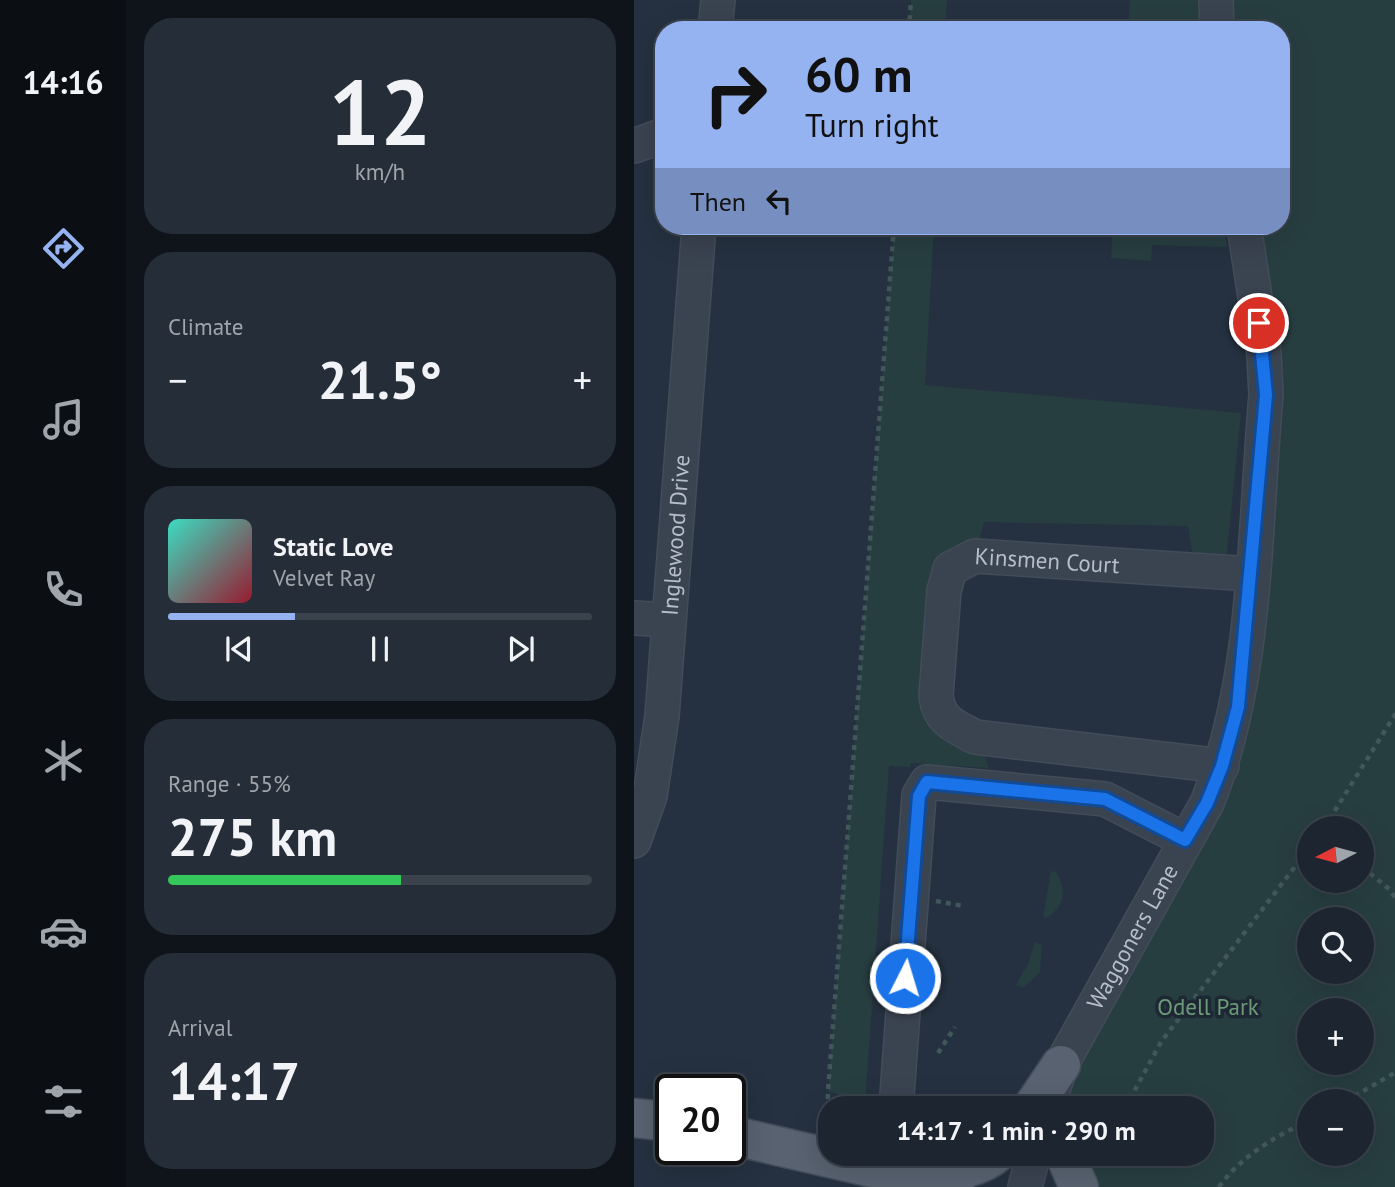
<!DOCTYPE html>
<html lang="en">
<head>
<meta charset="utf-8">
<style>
  :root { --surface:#1c2530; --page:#252d38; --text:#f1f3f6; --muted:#a0a5ab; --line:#3a424c; --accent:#95b2f1 }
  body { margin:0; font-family:"PT Sans",sans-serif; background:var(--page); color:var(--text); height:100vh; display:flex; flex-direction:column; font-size:26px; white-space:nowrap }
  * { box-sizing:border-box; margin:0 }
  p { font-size:23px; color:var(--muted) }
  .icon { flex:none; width:38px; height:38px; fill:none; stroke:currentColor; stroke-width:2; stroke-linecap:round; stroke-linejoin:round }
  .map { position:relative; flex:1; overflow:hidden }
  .drawer { display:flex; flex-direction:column; gap:18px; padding:18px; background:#0f141a; width:508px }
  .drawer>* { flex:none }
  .guide { position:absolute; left:21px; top:21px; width:635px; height:214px; border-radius:28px; box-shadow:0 7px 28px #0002,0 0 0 2px var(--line); background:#95b2f1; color:#111; overflow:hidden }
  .needle { width:46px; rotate:264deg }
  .fabs { position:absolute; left:663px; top:816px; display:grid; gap:14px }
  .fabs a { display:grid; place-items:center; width:77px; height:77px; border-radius:50%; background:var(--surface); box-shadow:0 7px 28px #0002,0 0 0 2px var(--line); font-size:35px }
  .speed { position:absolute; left:21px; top:1074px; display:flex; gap:14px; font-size:35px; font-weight:700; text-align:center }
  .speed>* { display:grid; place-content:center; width:91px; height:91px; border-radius:50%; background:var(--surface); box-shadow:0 7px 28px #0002,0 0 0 2px var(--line); line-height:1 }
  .speed .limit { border:4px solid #111; border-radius:10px; background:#fff; color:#111 }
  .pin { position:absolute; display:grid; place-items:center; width:60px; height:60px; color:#fff; margin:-30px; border:4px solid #fff; border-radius:50%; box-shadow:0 2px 7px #0007 }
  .me { position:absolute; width:77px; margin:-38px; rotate:5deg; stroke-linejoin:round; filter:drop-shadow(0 0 5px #0008) }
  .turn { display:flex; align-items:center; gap:24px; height:147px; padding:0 35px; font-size:32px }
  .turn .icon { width:91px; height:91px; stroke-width:2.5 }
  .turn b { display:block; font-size:49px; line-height:60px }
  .then { display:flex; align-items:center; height:66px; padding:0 35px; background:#0003; gap:14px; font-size:26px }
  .big { font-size:52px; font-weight:700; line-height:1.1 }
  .drawer .widget { flex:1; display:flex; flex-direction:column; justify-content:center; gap:10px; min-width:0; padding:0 24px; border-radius:28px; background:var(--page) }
  .drawer .dial { align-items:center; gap:0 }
  .dial b { font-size:91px; line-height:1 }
  .song { display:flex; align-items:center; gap:21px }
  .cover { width:84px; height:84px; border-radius:10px; background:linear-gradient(135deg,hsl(170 70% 55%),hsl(350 70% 35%)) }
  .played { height:7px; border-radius:4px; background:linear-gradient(90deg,var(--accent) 30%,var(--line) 30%) }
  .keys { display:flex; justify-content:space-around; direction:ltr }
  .heat { display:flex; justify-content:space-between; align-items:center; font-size:38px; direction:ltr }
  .charge { height:10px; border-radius:5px; background:linear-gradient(90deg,#34c759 55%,var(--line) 0) }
  .trip { position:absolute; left:184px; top:1096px; width:396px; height:70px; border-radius:28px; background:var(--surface); box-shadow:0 7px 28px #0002,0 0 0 2px var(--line); font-weight:700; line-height:70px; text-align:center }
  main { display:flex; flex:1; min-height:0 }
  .tab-bar { display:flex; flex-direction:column; width:126px; justify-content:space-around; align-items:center; background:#0b0f13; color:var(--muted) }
  .tab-bar .icon { width:49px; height:49px }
  .tab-bar .selected { color:var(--accent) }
  .tab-bar b { font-size:32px; color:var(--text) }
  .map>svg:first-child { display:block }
  .green { fill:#273e41; fill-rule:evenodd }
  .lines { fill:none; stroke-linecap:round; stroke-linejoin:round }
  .minor-casing { stroke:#434c59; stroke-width:36 }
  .major-casing { stroke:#434c59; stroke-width:41 }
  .path { stroke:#415759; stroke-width:4.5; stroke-dasharray:5 5; stroke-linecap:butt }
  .minor { stroke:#3a4350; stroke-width:33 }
  .major { stroke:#586270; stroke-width:38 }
  .route-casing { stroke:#114b97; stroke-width:18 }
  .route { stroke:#1a73e8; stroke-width:12 }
  .labels { text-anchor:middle; stroke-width:7; stroke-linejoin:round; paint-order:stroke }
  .street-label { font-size:23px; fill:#b6becb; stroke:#1e2835 }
  .park-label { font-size:23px; fill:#6d9b78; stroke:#1e2835 }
</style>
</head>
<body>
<main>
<nav class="tab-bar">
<b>14:16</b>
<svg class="icon selected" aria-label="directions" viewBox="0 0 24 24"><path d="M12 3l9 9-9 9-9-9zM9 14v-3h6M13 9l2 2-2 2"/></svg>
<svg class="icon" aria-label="music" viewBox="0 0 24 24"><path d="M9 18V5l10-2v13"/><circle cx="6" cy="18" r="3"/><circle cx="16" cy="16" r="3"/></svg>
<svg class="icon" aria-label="phone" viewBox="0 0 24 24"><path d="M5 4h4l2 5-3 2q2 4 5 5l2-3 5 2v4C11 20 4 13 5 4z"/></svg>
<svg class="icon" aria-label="climate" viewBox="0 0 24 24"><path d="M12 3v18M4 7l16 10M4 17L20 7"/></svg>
<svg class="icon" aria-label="car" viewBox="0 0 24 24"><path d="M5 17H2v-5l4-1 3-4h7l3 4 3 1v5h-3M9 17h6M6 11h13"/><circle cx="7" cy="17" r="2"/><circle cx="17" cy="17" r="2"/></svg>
<svg class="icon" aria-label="filters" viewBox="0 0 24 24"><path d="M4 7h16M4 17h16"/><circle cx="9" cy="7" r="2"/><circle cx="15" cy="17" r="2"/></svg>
</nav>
<section class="drawer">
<div class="widget dial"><b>12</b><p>km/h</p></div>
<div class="widget"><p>Climate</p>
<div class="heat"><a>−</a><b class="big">21.5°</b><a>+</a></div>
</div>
<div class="widget">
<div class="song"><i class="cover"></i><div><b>Static Love</b><p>Velvet Ray</p></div></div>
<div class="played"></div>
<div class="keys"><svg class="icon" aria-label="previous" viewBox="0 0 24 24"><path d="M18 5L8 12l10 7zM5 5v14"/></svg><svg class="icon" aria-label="pause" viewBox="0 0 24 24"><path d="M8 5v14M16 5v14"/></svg><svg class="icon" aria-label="next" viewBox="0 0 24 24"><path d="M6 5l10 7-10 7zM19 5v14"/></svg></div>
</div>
<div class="widget"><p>Range · 55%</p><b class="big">275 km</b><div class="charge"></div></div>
<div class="widget"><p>Arrival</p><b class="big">14:17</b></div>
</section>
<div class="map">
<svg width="762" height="1187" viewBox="0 0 762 1187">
  <rect width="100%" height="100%" fill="#253140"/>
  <g class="green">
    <polygon points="277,0 313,0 311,30 275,30"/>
    <polygon points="496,0 565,0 565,30 494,30"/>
    <path d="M582,0H761V1187H445L430,1153H567V1108H426L427,1065L573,803L632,395L610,226H648V30H583ZM676,828H728V880H676ZM676,919H728V971H676ZM676,1010H728V1062H676ZM676,1101H728V1153H676Z"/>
    <polygon points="260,226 300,226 291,385 607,413 591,572 561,570 554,526 350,522 341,556 328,560 302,696 350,755 355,768 277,763 276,767 255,766 231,1103 194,1091"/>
    <polygon points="479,226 590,226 593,247 518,245 517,261 477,258"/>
    <path d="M417,871L422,872C433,891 431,905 413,918L409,917Z"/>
    <polygon points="401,942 408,945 406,972 389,988 382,985 394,964"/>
  </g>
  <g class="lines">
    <defs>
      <g id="minor">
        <polyline points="582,0 583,30"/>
        <polyline points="81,30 84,0"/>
        <polyline points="0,146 30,135"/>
        <polyline points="0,618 35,620"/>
        <path id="s1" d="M588,766L341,737C321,726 305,721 302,696L310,591L316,569L341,556L618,574"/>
        <path id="s2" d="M0,841L16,796L28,716L65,226"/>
        <path id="s3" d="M419,1090L427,1065L573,803C624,677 620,529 632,395L630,355L610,226"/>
        <polyline points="262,1108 285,795 293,782 471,799 551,840"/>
        <polyline points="391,1187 400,1153"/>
      </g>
      <g id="major">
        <polyline points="398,1108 427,1065"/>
        <polyline points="0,1118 37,1122"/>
        <polyline points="96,1135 321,1187"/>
        <polyline points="430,1153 445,1187"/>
        <path d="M286,1173C312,1171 343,1171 363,1153"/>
      </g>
    </defs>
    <use href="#minor" class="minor-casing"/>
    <use href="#major" class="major-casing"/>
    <g class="path">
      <polyline points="275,30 277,0"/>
      <polyline points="690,828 762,713"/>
      <polyline points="728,867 755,889 762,899"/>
      <polyline points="302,901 329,906"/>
      <polyline points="304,1053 321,1027"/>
      <polyline points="712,1101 762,1072"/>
      <polyline points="491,1108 527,1042 676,847"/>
      <polyline points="193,1129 194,1091 260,226"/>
      <path d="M585,1187C607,1156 642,1136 676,1120"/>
    </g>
    <use href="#minor" class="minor"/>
    <use href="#major" class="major"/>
  </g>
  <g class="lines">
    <defs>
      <polyline id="route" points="271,978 285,796 293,782 471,799 551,840 573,803 588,766 604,707 632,395 625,323"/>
    </defs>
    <use href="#route" class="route-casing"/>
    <use href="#route" class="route"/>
  </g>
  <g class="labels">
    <g class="street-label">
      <text dy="8" stroke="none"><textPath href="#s2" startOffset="310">Inglewood Drive</textPath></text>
      <text dy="8" stroke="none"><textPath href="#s1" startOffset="537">Kinsmen Court</textPath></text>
      <text dy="8" stroke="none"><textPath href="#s3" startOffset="173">Waggoners Lane</textPath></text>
    </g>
    <g class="park-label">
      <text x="574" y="1015">Odell Park</text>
    </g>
  </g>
</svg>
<div class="fabs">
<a><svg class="needle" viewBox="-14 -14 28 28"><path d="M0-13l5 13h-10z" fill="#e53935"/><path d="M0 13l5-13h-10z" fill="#a0a5ab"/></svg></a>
<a><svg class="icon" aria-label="search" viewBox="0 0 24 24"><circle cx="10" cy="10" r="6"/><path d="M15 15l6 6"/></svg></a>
<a>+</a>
<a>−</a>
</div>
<div class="speed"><div class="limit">20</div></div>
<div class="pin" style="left:625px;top:323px;background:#d93025"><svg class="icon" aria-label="arrive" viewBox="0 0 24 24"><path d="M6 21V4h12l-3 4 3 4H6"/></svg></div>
<svg class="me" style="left:271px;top:978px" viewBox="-20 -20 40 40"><circle r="17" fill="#1a73e8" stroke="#fff" stroke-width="3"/><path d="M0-11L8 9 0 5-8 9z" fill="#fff"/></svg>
<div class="trip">14:17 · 1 min · 290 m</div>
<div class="guide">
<div class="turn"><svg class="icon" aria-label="right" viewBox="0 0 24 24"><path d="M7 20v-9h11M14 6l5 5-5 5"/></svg><div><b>60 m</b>Turn right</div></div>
<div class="then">Then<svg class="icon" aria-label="left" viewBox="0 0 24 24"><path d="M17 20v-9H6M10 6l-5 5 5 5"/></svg></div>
</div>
</div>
</main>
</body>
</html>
